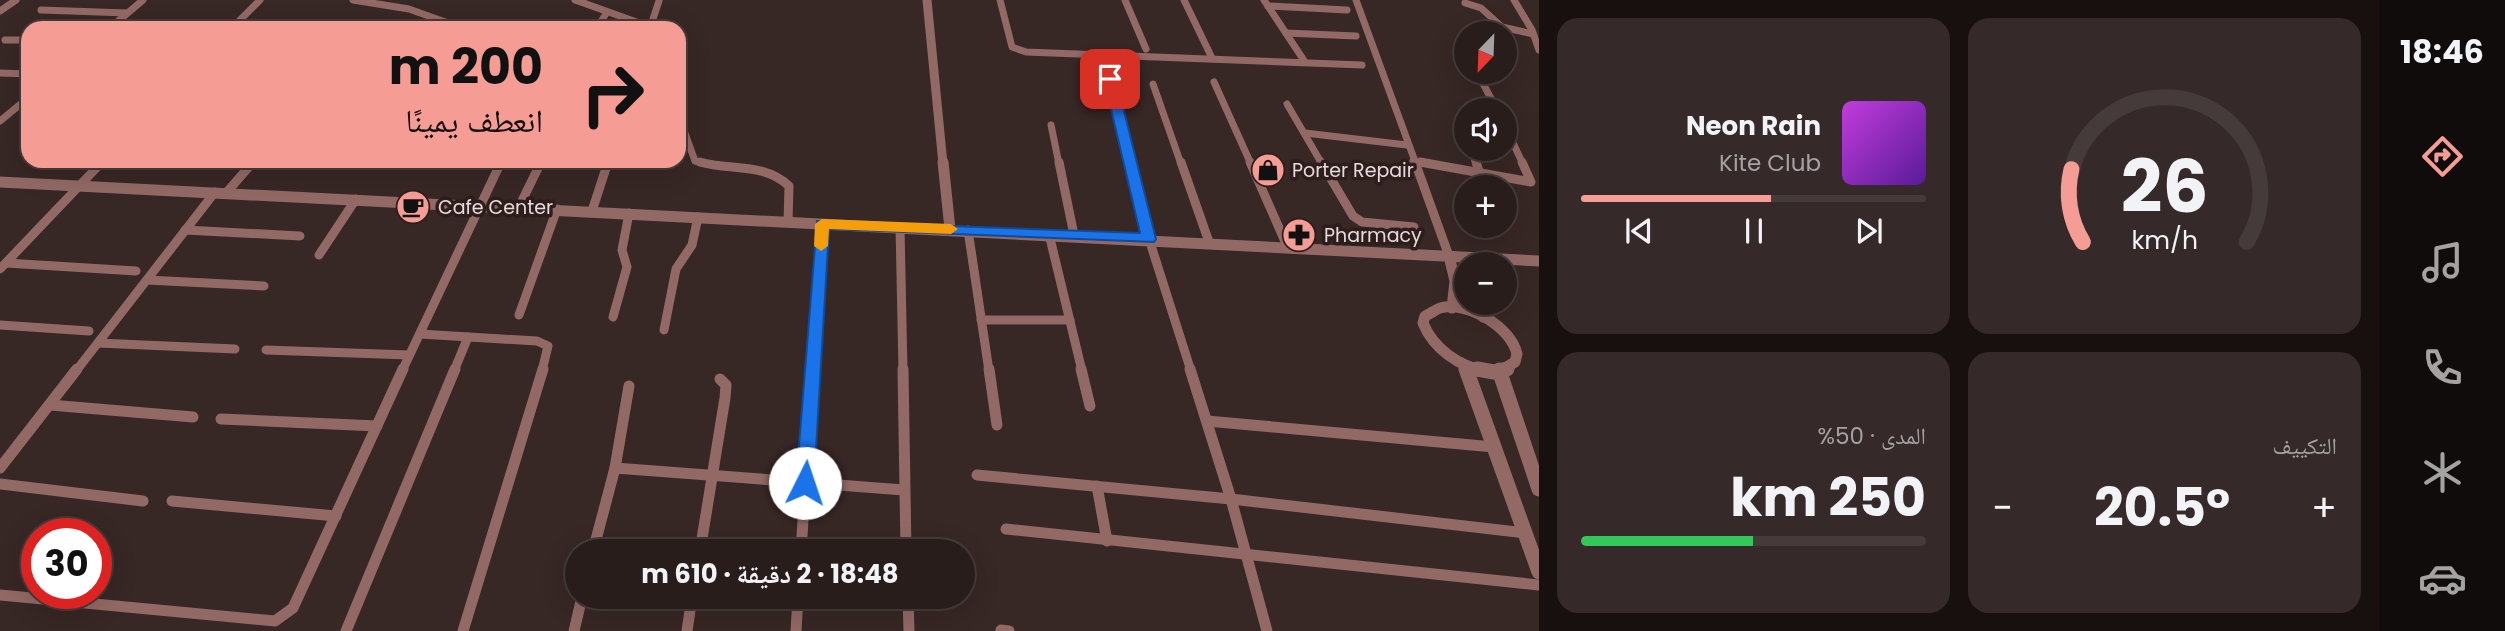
<!DOCTYPE html>
<html lang="ar">
<head>
<meta charset="utf-8">
<style>
  :root { --surface:#291d1c; --page:#352a29; --text:#f1f3f6; --muted:#a5a2a3; --line:#453b3b; --accent:#f59c95 }
  body { margin:0; font-family:Poppins,"Noto Naskh Arabic",sans-serif; background:var(--page); color:var(--text); direction:rtl; height:100vh; display:flex; flex-direction:column; font-size:26px; white-space:nowrap }
  * { box-sizing:border-box; margin:0 }
  p { font-size:23px; color:var(--muted) }
  .icon { flex:none; width:38px; height:38px; fill:none; stroke:currentColor; stroke-width:2; stroke-linecap:round; stroke-linejoin:round }
  .map { position:relative; flex:1; overflow:hidden; direction:ltr }
  .drawer { display:flex; flex-direction:column; gap:18px; padding:18px; background:#17100f; width:840px }
  .drawer>* { flex:none }
  .hud { position:absolute; left:21px; top:21px; width:665px; height:147px; border-radius:21px; box-shadow:0 7px 28px #0002,0 0 0 2px var(--line); direction:rtl; background:#f59c95; color:#111; overflow:hidden }
  .needle { width:46px; rotate:203deg }
  .fabs { position:absolute; left:1454px; top:21px; display:grid; gap:14px }
  .fabs a { display:grid; place-items:center; width:63px; height:63px; border-radius:50%; background:var(--surface); box-shadow:0 7px 28px #0002,0 0 0 2px var(--line); font-size:35px }
  .speed { position:absolute; left:21px; top:518px; display:flex; gap:14px; font-size:35px; font-weight:700; text-align:center }
  .speed>* { display:grid; place-content:center; width:91px; height:91px; border-radius:50%; background:var(--surface); box-shadow:0 7px 28px #0002,0 0 0 2px var(--line); line-height:1 }
  .speed .limit { border:10px solid #d22; background:#fff; color:#111 }
  .pin { position:absolute; display:grid; place-items:center; width:60px; height:60px; color:#fff; margin:-30px; border-radius:14px; box-shadow:0 4px 10px #0006 }
  .me { position:absolute; width:77px; margin:-38px; rotate:4deg; stroke-linejoin:round; filter:drop-shadow(0 0 5px #0008) }
  .turn { display:flex; align-items:center; gap:24px; height:147px; padding:0 28px; font-size:32px }
  .turn .icon { width:91px; height:91px; stroke-width:2.5 }
  .turn b { display:block; font-size:49px; line-height:60px }
  .big { font-size:52px; font-weight:700; line-height:1.1 }
  .drawer .widget { flex:1; display:flex; flex-direction:column; justify-content:center; gap:10px; min-width:0; padding:0 24px; border-radius:21px; background:var(--page) }
  .drawer .dial { align-items:center; gap:0 }
  .dial svg { height:182px; overflow:visible; fill:none; stroke:var(--line); stroke-width:7; stroke-linecap:round; text-anchor:middle }
  .dial text { fill:var(--text); stroke:none }
  .song { display:flex; align-items:center; gap:21px }
  .cover { width:84px; height:84px; border-radius:10px; background:linear-gradient(135deg,hsl(290 70% 55%),hsl(270 70% 35%)) }
  .played { height:7px; border-radius:4px; background:linear-gradient(90deg,var(--accent) 55%,var(--line) 55%) }
  .keys { display:flex; justify-content:space-around; direction:ltr }
  .heat { display:flex; justify-content:space-between; align-items:center; font-size:38px; direction:ltr }
  .charge { height:10px; border-radius:5px; background:linear-gradient(90deg,#34c759 50%,var(--line) 0) }
  .drawer .tiles { flex:1; display:grid; gap:18px; grid-template-columns:repeat(2,1fr) }
  .trip { position:absolute; left:565px; top:539px; width:410px; height:70px; border-radius:35px; background:var(--surface); box-shadow:0 7px 28px #0002,0 0 0 2px var(--line); font-weight:700; line-height:70px; text-align:center; direction:rtl }
  main { display:flex; flex:1; min-height:0 }
  .menu { display:flex; flex-direction:column; width:126px; justify-content:space-around; align-items:center; background:#100c0b; color:var(--muted) }
  .menu .icon { width:49px; height:49px }
  .menu .selected { color:var(--accent) }
  .menu b { font-size:32px; color:var(--text) }
  .map>svg:first-child { display:block }
  .lines { fill:none; stroke-linecap:round; stroke-linejoin:round }
  .minor-far2 { stroke:#926965; stroke-width:7 }
  .minor-far1 { stroke:#926965; stroke-width:9 }
  .minor { stroke:#926965; stroke-width:11 }
  .tertiary-far2 { stroke:#926965; stroke-width:9 }
  .tertiary-far1 { stroke:#926965; stroke-width:11 }
  .tertiary { stroke:#926965; stroke-width:15 }
  .route { fill:#1a73e8; stroke:#114b97; stroke-width:2 }
  .slow { fill:#f59e0b }
  .labels { text-anchor:middle; stroke-width:7; stroke-linejoin:round; paint-order:stroke }
  .poi-label { font-size:19px; fill:#e6dbda; stroke:#2d1d1c; text-anchor:start }
</style>
</head>
<body>
<main>
<nav class="menu">
<b>18:46</b>
<svg class="icon selected" aria-label="directions" viewBox="0 0 24 24"><path d="M12 3l9 9-9 9-9-9zM9 14v-3h6M13 9l2 2-2 2"/></svg>
<svg class="icon" aria-label="music" viewBox="0 0 24 24"><path d="M9 18V5l10-2v13"/><circle cx="6" cy="18" r="3"/><circle cx="16" cy="16" r="3"/></svg>
<svg class="icon" aria-label="phone" viewBox="0 0 24 24"><path d="M5 4h4l2 5-3 2q2 4 5 5l2-3 5 2v4C11 20 4 13 5 4z"/></svg>
<svg class="icon" aria-label="climate" viewBox="0 0 24 24"><path d="M12 3v18M4 7l16 10M4 17L20 7"/></svg>
<svg class="icon" aria-label="car" viewBox="0 0 24 24"><path d="M5 17H2v-5l4-1 3-4h7l3 4 3 1v5h-3M9 17h6M6 11h13"/><circle cx="7" cy="17" r="2"/><circle cx="17" cy="17" r="2"/></svg>
</nav>
<section class="drawer">
<div class="tiles">
<div class="widget dial"><svg viewBox="0 0 100 80">
<path d="M14 69A42 42 0 1 1 86 69"/>
<path d="M14 69A42 42 0 0 1 9 37" stroke="#f59c95"/>
<text x="50" y="56" font-size="32" font-weight="700">26</text>
<text x="50" y="72" font-size="11">km/h</text>
</svg></div>
<div class="widget">
<div class="song"><i class="cover"></i><div><b>Neon Rain</b><p>Kite Club</p></div></div>
<div class="played"></div>
<div class="keys"><svg class="icon" aria-label="previous" viewBox="0 0 24 24"><path d="M18 5L8 12l10 7zM5 5v14"/></svg><svg class="icon" aria-label="pause" viewBox="0 0 24 24"><path d="M8 5v14M16 5v14"/></svg><svg class="icon" aria-label="next" viewBox="0 0 24 24"><path d="M6 5l10 7-10 7zM19 5v14"/></svg></div>
</div>
<div class="widget"><p>التكييف</p>
<div class="heat"><a>−</a><b class="big">20.5°</b><a>+</a></div>
</div>
<div class="widget"><p>المدى · 50%</p><b class="big">250 km</b><div class="charge"></div></div>
</div>
</section>
<div class="map">
<svg width="1539" height="631" viewBox="0 0 1539 631">
  <rect width="100%" height="100%" fill="#372725"/>
  <g class="lines">
    <g class="minor-far2">
      <polyline points="353,0 409,9 462,28"/>
      <polyline points="575,0 645,25 652,22 659,1"/>
      <polyline points="1000,0 1012,47 1026,52 1362,65"/>
      <polyline points="1125,0 1146,49"/>
      <polyline points="1184,0 1212,58"/>
      <polyline points="1264,0 1305,62"/>
      <polyline points="1356,0 1416,164"/>
      <polyline points="1514,0 1532,30 1539,50"/>
      <polyline points="1465,3 1481,8 1502,27 1533,34"/>
      <polyline points="1268,6 1347,10"/>
      <polyline points="41,10 127,13"/>
      <polyline points="0,11 16,0"/>
      <polyline points="110,28 143,0"/>
      <polyline points="232,28 260,0"/>
      <polyline points="597,28 607,12"/>
      <polyline points="1286,33 1356,36"/>
      <polyline points="5,40 28,40"/>
      <polyline points="1477,72 1497,110"/>
      <polyline points="0,73 28,74"/>
      <polyline points="1110,79 1131,164"/>
      <polyline points="1214,82 1251,164"/>
      <polyline points="1153,84 1181,164"/>
      <polyline points="1287,104 1322,164"/>
      <polyline points="0,121 28,98"/>
      <polyline points="1051,125 1059,164"/>
      <polyline points="679,126 683,128 695,161 706,164"/>
      <polyline points="1505,126 1523,164"/>
      <polyline points="1464,130 1466,137"/>
      <polyline points="1305,133 1407,145"/>
      <polyline points="1471,149 1476,164"/>
      <polyline points="1413,161 1430,164"/>
      <polyline points="100,164 103,161"/>
      <polyline points="251,164 254,161"/>
      <polyline points="399,164 401,161"/>
      <polyline points="501,164 502,161"/>
      <polyline points="540,164 542,161"/>
      <polyline points="607,164 608,161"/>
    </g>
    <g class="minor-far1">
      <path d="M700,162C730,171 764,162 789,186L788,222"/>
      <polyline points="1059,162 1074,235"/>
      <polyline points="1130,162 1149,239 1191,371"/>
      <polyline points="1181,162 1209,242"/>
      <polyline points="1250,162 1287,246"/>
      <polyline points="1321,162 1353,216 1362,222 1414,227"/>
      <polyline points="1415,162 1449,256"/>
      <polyline points="1420,162 1531,182 1522,162"/>
      <polyline points="1476,162 1480,174"/>
      <polyline points="399,165 400,162"/>
      <polyline points="227,192 253,162"/>
      <polyline points="519,207 541,162"/>
      <polyline points="592,211 608,162"/>
      <polyline points="900,227 903,371"/>
      <polyline points="185,230 300,236"/>
      <polyline points="968,230 989,371"/>
      <polyline points="1049,234 1082,371"/>
      <polyline points="319,255 356,199"/>
      <polyline points="6,263 136,271"/>
      <polyline points="0,269 102,162"/>
      <polyline points="147,280 264,286"/>
      <polyline points="519,315 557,209"/>
      <polyline points="613,317 627,267 622,250 629,213"/>
      <polyline points="981,320 1070,320"/>
      <polyline points="0,325 89,331"/>
      <polyline points="664,330 676,269 692,245 698,217"/>
      <polyline points="420,334 537,341 548,346 542,371"/>
      <polyline points="98,343 235,349"/>
      <polyline points="266,350 409,355"/>
      <polyline points="76,371 215,192"/>
      <polyline points="402,371 501,162"/>
      <polyline points="454,371 468,337"/>
      <polyline points="813,371 823,224"/>
    </g>
    <g class="minor">
      <polyline points="903,369 906,551"/>
      <polyline points="989,369 997,425"/>
      <polyline points="1081,369 1090,406"/>
      <polyline points="1190,369 1231,499 1267,631"/>
      <polyline points="50,405 193,417"/>
      <polyline points="221,419 377,426"/>
      <polyline points="1207,421 1494,447"/>
      <polyline points="0,468 77,369"/>
      <polyline points="615,468 629,386"/>
      <polyline points="977,475 1231,499 1526,533"/>
      <polyline points="0,484 143,501"/>
      <polyline points="1097,486 1107,541"/>
      <polyline points="172,501 336,516"/>
      <polyline points="1006,529 1539,585"/>
      <polyline points="593,551 615,468 904,490"/>
      <polyline points="700,551 725,398 726,385 720,379"/>
      <polyline points="801,551 813,369"/>
      <polyline points="0,595 275,621 293,608 403,369"/>
      <polyline points="908,597 909,631"/>
      <polyline points="1001,630 1009,631"/>
      <polyline points="346,631 455,369"/>
      <polyline points="463,631 543,369"/>
      <polyline points="574,631 582,597"/>
      <polyline points="687,631 692,597"/>
      <polyline points="796,631 798,597"/>
    </g>
    <polyline class="tertiary-far2" points="927,0 943,164"/>
    <g class="tertiary-far1">
      <polyline points="943,162 950,229"/>
      <polyline points="0,182 1539,261"/>
      <polyline points="1449,256 1455,281 1452,308"/>
      <polyline points="1480,303 1483,317"/>
      <polyline points="1465,365 1467,371"/>
      <path d="M1486,371C1459,367 1433,348 1423,323L1425,316C1430,314 1435,310 1440,308C1468,301 1511,327 1517,354L1515,362L1500,371"/>
    </g>
    <g class="tertiary">
      <polyline points="1466,369 1539,572"/>
      <polyline points="1477,369 1494,372 1507,369"/>
      <polyline points="1499,370 1539,489"/>
    </g>
  </g>
  <polygon class="route" points="1110,76 1116,79 1156,239 1154,242 829,229 814,483 812,489 805,491 798,489 796,483 817,221 1140,233 1104,79"/>
  <polygon class="slow" points="822,219 951,224 958,229 951,234 829,229 828,246 821,251 814,246 815,224"/>
  <defs>
    <symbol id="shop-disc" viewBox="-11 -11 22 22"><circle r="9.5" fill="#f59c95" stroke="#2d1d1c"/><path d="M-5-2.5h2.3a2.7 3.5 0 0 1 5.4 0H5L5.5 6h-11ZM-1.5-2.5h3a1.5 2.3 0 0 0-3 0Z" fill="#111"/></symbol>
    <symbol id="cafe-disc" viewBox="-11 -11 22 22"><circle r="9.5" fill="#f59c95" stroke="#2d1d1c"/><path d="M-5.5-4.5H6V0H3Q3 3.5 0 3.5H-2.5Q-5.5 3.5-5.5 0ZM3-3.2v2h1.7v-2ZM-6 4.5H4V6H-6Z" fill="#111"/></symbol>
    <symbol id="pharmacy-disc" viewBox="-11 -11 22 22"><circle r="9.5" fill="#f59c95" stroke="#2d1d1c"/><path d="M-2-6h4v4h4v4h-4v4h-4v-4h-4v-4h4Z" fill="#111"/></symbol>
  </defs>
  <g fill-rule="evenodd">
    <use href="#shop-disc" x="1249" y="151" width="38" height="38"/>
    <use href="#cafe-disc" x="394" y="188" width="38" height="38"/>
    <use href="#pharmacy-disc" x="1280" y="216" width="38" height="38"/>
  </g>
  <g class="labels">
    <g class="poi-label">
      <text x="1292" y="177">Porter Repair</text>
      <text x="438" y="214">Cafe Center</text>
      <text x="1324" y="242">Pharmacy</text>
    </g>
  </g>
</svg>
<div class="fabs">
<a><svg class="needle" viewBox="-14 -14 28 28"><path d="M0-13l5 13h-10z" fill="#e53935"/><path d="M0 13l5-13h-10z" fill="#a5a2a3"/></svg></a>
<a><svg class="icon" aria-label="sound" viewBox="0 0 24 24"><path d="M4 9h4l5-4v14l-5-4H4zM17 9q2 3 0 6"/></svg></a>
<a>+</a>
<a>−</a>
</div>
<div class="speed"><div class="limit">30</div></div>
<div class="pin" style="left:1110px;top:79px;background:#d93025"><svg class="icon" aria-label="arrive" viewBox="0 0 24 24"><path d="M6 21V4h12l-3 4 3 4H6"/></svg></div>
<svg class="me" style="left:805px;top:483px" viewBox="-20 -20 40 40"><circle r="19" fill="#fff"/><path d="M0-13L10 11 0 6-10 11z" fill="#1a73e8"/></svg>
<div class="trip">18:48 · 2 دقيقة · 610 m</div>
<div class="hud">
<div class="turn"><svg class="icon" aria-label="right" viewBox="0 0 24 24"><path d="M7 20v-9h11M14 6l5 5-5 5"/></svg><div><b>200 m</b>انعطف يمينًا</div></div>
</div>
</div>
</main>
</body>
</html>
